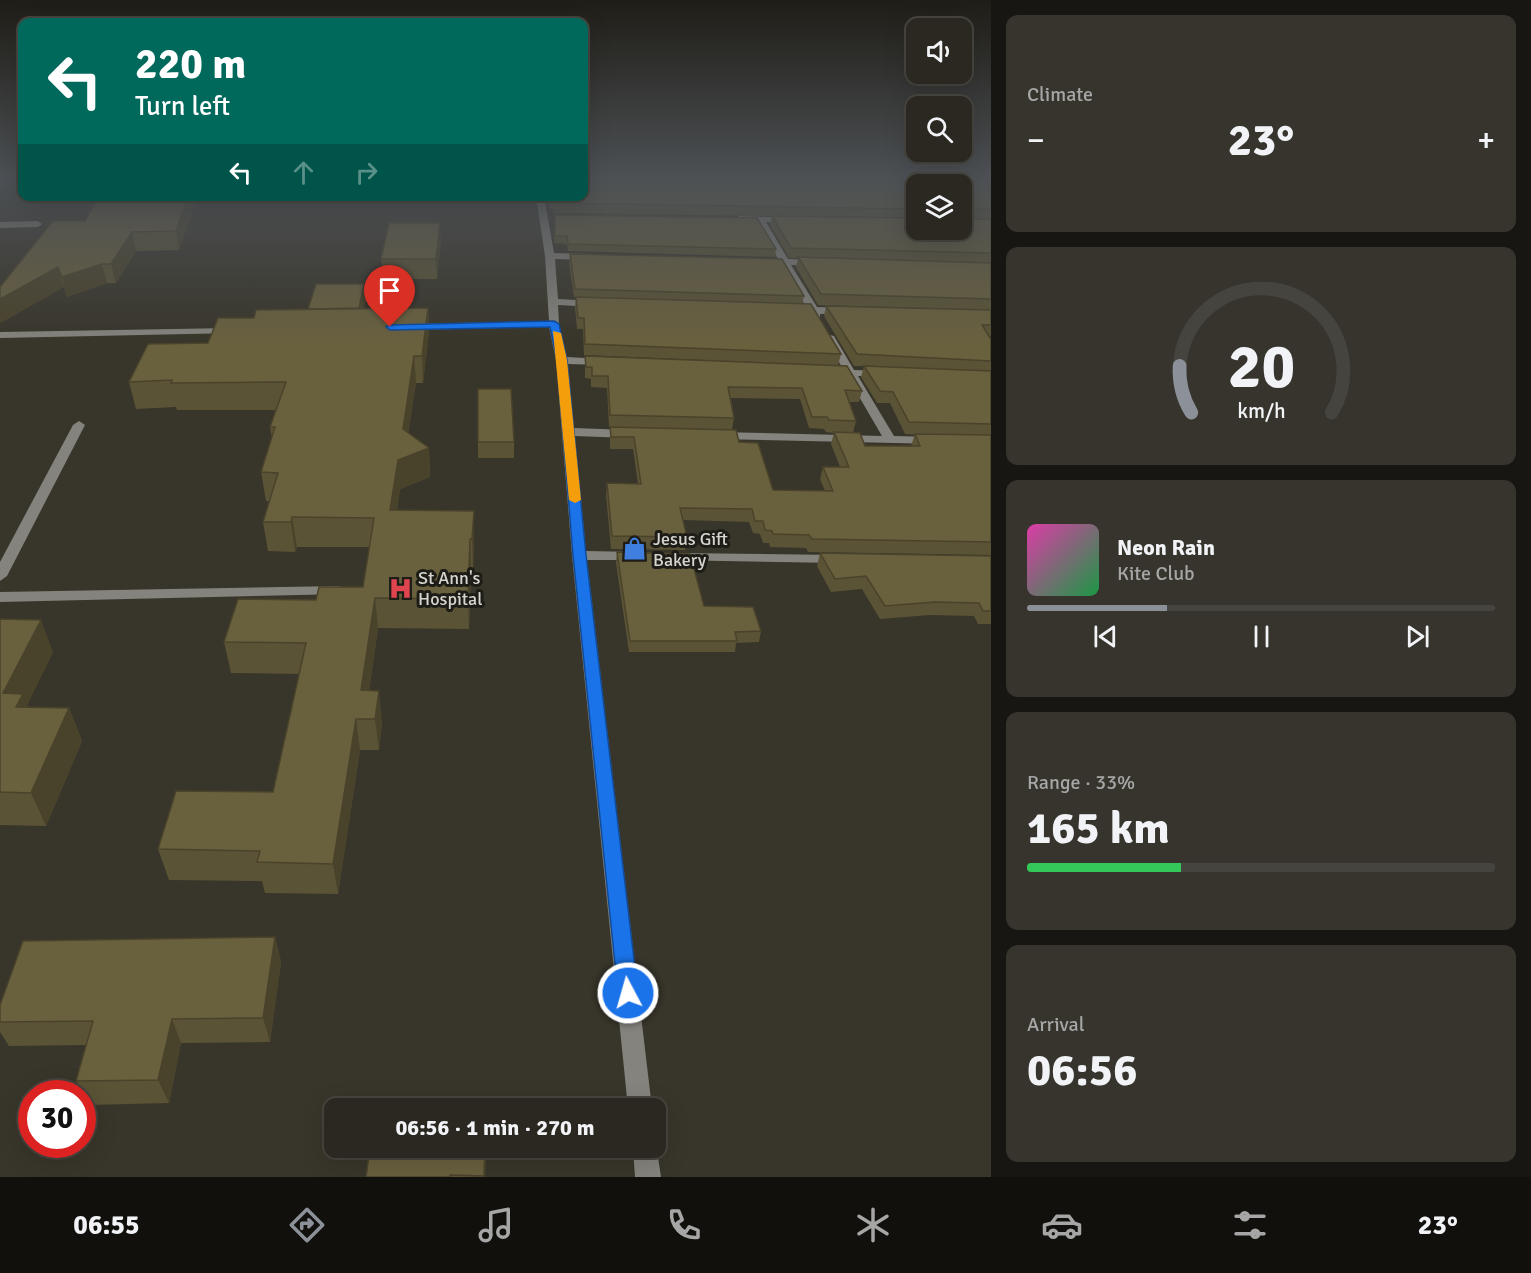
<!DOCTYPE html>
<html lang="en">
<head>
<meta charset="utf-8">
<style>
  :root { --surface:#2a2820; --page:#36342d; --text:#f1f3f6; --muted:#a5a6a5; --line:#46443e; --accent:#8c9099 }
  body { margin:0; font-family:Signika,sans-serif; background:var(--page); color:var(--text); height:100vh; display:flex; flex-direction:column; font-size:22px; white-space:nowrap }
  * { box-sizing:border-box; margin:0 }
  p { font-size:20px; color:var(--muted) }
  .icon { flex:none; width:33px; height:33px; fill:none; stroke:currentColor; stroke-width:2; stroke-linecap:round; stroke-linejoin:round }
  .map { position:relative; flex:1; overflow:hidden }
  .side { display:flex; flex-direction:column; gap:15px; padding:15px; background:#171612; width:540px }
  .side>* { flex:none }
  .banner { position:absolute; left:18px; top:18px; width:570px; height:183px; border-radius:12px; box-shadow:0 6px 24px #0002,0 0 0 2px var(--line); background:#00695c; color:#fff; overflow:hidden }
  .buttons { position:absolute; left:906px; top:18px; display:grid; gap:12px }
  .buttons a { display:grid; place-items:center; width:66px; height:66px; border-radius:12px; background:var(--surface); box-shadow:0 6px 24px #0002,0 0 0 2px var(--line); font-size:30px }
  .speed { position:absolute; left:18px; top:1080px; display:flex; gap:12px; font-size:30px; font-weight:700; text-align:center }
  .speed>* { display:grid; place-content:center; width:78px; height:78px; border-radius:50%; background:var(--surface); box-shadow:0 6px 24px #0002,0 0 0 2px var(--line); line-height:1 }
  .speed .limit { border:9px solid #d22; background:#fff; color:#111 }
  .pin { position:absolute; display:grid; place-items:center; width:51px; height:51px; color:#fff; margin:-62px -26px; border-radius:50% 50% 50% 0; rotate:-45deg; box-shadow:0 0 6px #0007 }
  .pin .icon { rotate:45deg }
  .me { position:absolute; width:66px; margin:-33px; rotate:354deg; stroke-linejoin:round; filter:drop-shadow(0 0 4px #0008) }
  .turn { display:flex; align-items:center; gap:21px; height:126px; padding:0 18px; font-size:27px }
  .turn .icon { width:78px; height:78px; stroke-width:2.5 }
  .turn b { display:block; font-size:42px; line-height:51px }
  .lanes { display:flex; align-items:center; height:57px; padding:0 18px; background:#0003; justify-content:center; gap:30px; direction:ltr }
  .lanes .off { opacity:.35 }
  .big { font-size:45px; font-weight:700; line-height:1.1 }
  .side .widget { flex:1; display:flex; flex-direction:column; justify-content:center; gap:9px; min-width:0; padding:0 21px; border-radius:12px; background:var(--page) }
  .side .dial { align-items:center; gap:0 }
  .dial svg { height:156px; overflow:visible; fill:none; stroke:var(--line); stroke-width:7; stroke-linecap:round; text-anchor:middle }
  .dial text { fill:var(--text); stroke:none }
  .song { display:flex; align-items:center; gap:18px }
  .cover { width:72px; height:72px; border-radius:9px; background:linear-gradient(135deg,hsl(320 70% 55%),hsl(140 70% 35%)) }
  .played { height:6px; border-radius:3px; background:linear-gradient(90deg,var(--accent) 30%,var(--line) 30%) }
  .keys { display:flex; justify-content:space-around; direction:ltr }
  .heat { display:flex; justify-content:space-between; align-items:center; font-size:33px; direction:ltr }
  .charge { height:9px; border-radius:4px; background:linear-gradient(90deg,#34c759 33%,var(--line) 0) }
  .trip { position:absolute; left:324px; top:1098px; width:342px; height:60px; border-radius:12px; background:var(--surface); box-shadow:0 6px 24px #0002,0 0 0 2px var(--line); font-weight:700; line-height:60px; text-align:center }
  .dock { display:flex; height:96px; justify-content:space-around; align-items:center; background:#11100d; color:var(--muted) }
  .dock .icon { width:42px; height:42px }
  .dock .active { color:var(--accent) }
  .dock b { font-size:27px; color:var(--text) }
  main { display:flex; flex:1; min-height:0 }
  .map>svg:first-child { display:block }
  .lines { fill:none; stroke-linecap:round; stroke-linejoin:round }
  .minor { fill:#84837d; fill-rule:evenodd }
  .wall { fill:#5a5335; fill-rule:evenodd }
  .shaded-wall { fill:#4a432b }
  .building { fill:#69603e; stroke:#4a432b; stroke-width:1.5 }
  .route { fill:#1a73e8; stroke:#114b97; stroke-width:1.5 }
  .slow { fill:#f59e0b }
  .labels { text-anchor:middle; stroke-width:6; stroke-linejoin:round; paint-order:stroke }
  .poi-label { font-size:18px; fill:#d6d5ce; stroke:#1e1c17; text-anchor:start }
</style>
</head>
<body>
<main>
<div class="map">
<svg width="991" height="1177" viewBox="0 0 991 1177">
  <rect width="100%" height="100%" fill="#38352a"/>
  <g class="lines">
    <g class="minor">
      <polygon points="916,184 919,184 916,184 916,188 884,189 880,187 884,185"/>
      <polygon points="536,196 544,196 554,253 589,254 594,257 589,260 555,259 558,299 595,301 600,304 595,307 558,305 559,324 567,357 604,359 610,362 604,365 568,364 574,428 628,430 634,434 628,438 575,436 586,551 637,552 644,556 637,560 587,560 652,1108 628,1108 572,555 556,360 549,327 411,330 406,327 411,324 549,321 545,256"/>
      <polygon points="740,216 794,218 794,222 791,223 766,222 788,259 817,260 822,263 817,266 791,265 817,307 844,308 849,311 848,313 820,314 820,317 816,318 810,313 792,312 792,308 806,307 782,264 760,263 758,261 763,258 778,259 757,222 737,221 737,217"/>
      <polygon points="0,222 38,221 42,224 38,227 0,228"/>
      <polygon points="231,328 236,331 235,333 0,338 0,332"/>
      <polygon points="830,335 834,336 854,370 882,371 888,374 882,377 858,376 894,436 934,437 938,438 940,441 938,444 714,439 712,436 718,432 882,436 847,376 831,375 825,372 831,369 843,369 825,338"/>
      <polygon points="79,421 85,425 7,576 0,581 0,562 73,425"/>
      <polygon points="673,553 838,555 845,559 838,563 668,560 666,557 668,554"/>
      <polygon points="339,586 344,588 347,591 344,594 0,602 0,592"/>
      <polygon points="656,1144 661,1177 635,1177 633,1148 656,1148"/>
    </g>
  </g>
  <g class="wall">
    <path d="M584,178H991V219H979H991V310L818,305L796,267L798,258H789L770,225L772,216L553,213V209H550L549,196H584ZM891,178H898L902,182H912L910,190L916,198V184L962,230L916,218V199L914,200L890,181Z"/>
    <polygon points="99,196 198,196 179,250 136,251 116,283 107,283 67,297 64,287 0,323 85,221"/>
    <polygon points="555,215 776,249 775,257 568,251 567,244 554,243"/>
    <polygon points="441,242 437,279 383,279 381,259"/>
    <polygon points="570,254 804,296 802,304 841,354 838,366 862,391 859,402 849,402 856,421 853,433 865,446 911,446 915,434 931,435 905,434 890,403 877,403 861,377 864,366 854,366 824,316 826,306 991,310 991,336 989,336 991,339 991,555 808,552 806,548 770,547 769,543 763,543 760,534 753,533 749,522 683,520 687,537 685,550 611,549 606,495 607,483 638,484 633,449 610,449 610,427 739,442 773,490 825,491 820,479 823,467 840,467 831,444 834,433 826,432 824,429 809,428 800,399 731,398 734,418 732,430 609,427 607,388 591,387 591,379 585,378 585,356 754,362 584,355 583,329 577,329 575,308 576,297 574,297 569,262"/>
    <polygon points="366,298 363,309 428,308 429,333 423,383 416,383 408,433 429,448 430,477 400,489 397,510 474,541 473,569 471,569 469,629 378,628 369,691 382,722 379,750 360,750 338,894 265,893 262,881 169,880 158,849 273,792 300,674 231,673 224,642 316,600 363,587 370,547 297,547 295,552 268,551 263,522 269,501 266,501 261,472 272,438 270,427 276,410 177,410 176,407 136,409 129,382 208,343 254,318 308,309"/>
    <polygon points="478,389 514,442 514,458 478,458"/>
    <polygon points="617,552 704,606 761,631 759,642 736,643 735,652 629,652 616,563"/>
    <polygon points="820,553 991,556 991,624 978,624 974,616 930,615 880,619 862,589 831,592 817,566"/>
    <polygon points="0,619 53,652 27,705 29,707 69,708 82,741 46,826 0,825"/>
    <polygon points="275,937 281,962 270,1042 181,1043 169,1103 89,1105 76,1081 86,1045 9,1046 0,1032 0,1005"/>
    <polygon points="486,1148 485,1177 366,1177"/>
  </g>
  <g class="shaded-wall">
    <polygon points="188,196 198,196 179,250 176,231"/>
    <polygon points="440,223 441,242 437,279 436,259"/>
    <polygon points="132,232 136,251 116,283 111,264"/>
    <polygon points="102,264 107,283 67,297 62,277"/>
    <polygon points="58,267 64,287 0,323 0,299"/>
    <polygon points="364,284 366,298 360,323 359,308"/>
    <polygon points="428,308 429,333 423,383 422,356"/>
    <polygon points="414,356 416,383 405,457 403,429"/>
    <polygon points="429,448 430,477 400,489 393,540 390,510 398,460"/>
    <polygon points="474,511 474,541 473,569 472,539"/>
    <polygon points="292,517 297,547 295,552 291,522"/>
    <polygon points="470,539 471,569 469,629 468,599"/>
    <polygon points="375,598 378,628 365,719 361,690"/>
    <polygon points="41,620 53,652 27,705 37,726 3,693"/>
    <polygon points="379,691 382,722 379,750 375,719"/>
    <polygon points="69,708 82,741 46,826 31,793"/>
    <polygon points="356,719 360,750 338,894 333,864"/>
    <polygon points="275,937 281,962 270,1042 263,1018"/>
    <polygon points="172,1019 181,1043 169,1103 158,1080"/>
    <polygon points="485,1148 486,1148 485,1177 484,1177"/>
  </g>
  <g class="building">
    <polygon points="920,178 962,178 965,181 991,180 991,209 963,210 965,219 991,219 991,253 791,248 772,216 916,218 916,230 962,230 962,184 916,184 916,186 912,181 920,180"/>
    <polygon points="584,179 585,182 897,181 914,200 916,199 916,209 553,203 553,199 550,199 550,196 584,196"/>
    <polygon points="99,196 188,196 176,231 132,232 111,264 102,264 62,277 58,267 0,299 0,287 53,221 85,221"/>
    <polygon points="555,215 757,218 776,249 568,244 567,236 555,236"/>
    <polygon points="389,223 440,223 436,259 381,259"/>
    <polygon points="570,254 782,259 804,296 575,289"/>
    <polygon points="798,257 991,263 991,299 821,294"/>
    <polygon points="316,284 364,284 359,308 308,309"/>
    <polygon points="576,297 811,304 841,354 585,344 584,318 578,318"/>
    <polygon points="826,306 991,310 991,325 982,325 991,339 991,361 857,354"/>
    <polygon points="428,308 422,356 414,356 403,429 429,448 398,460 390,510 474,511 472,539 470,539 468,599 375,598 361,690 379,691 375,719 356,719 333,864 257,862 260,851 158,849 176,791 273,792 306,643 224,642 238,599 316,600 319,587 363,587 374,518 292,517 291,522 263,522 278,473 261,472 275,427 270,427 286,382 171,383 172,380 129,382 148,344 208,343 218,318 254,318 256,310"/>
    <polygon points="585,356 847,366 862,391 845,390 856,421 829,420 827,417 812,417 802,388 728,387 734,418 610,415 608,376 592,376 592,367 586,367"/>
    <polygon points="864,366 991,371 991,424 909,422 893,392 880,391"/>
    <polygon points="478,389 511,389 514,442 478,442"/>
    <polygon points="610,427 736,430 739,442 758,443 773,490 833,491 823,467 849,467 834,432 860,433 865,446 920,446 915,434 991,435 991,542 812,539 809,535 773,534 772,531 765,530 763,521 755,521 752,509 680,508 687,537 612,536 607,483 641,484 634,437 611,437"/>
    <polygon points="617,552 690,554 704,606 753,607 761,631 735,632 737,641 630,641"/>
    <polygon points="820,553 991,556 991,611 983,611 979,603 935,602 885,606 866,576 835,579"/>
    <polygon points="0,619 41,620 3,693 23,694 16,707 69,708 31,793 0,792"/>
    <polygon points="275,937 263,1018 172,1019 158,1080 76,1081 93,1021 0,1022 0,1005 23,941"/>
    <polygon points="374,1107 427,1108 374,1108"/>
    <polygon points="370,1148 485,1148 484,1176 450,1175 450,1177 366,1177"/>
  </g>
  <linearGradient id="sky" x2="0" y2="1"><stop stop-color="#1f1d17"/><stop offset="0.52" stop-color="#4d5155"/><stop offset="1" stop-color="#4d5155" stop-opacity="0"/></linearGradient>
  <rect width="991" height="343" fill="url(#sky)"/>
  <polygon class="route" points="554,321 559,324 567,360 586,555 638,993 635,1000 628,1003 621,1000 618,993 573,555 557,360 550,327 390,330 386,327 390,325"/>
  <polygon class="slow" points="553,331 561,333 567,360 581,500 575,503 569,500"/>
  <defs>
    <symbol id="shop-bare" viewBox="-9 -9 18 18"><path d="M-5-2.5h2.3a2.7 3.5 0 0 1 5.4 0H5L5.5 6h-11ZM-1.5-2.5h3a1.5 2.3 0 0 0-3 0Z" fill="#3f7fe0" stroke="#1e1c17" stroke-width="2.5" paint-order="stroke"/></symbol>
    <symbol id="hospital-bare" viewBox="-9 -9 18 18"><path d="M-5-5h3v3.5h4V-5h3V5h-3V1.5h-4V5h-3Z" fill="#e0444e" stroke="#1e1c17" stroke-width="2.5" paint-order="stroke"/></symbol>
  </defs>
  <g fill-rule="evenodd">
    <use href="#shop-bare" x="618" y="532" width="33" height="33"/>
    <use href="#hospital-bare" x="384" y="572" width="33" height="33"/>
  </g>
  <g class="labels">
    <g class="poi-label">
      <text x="653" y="545">Jesus Gift<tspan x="653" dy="21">Bakery</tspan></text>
      <text x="418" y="584">St Ann's<tspan x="418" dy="21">Hospital</tspan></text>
    </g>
  </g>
</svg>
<div class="buttons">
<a><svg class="icon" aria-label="sound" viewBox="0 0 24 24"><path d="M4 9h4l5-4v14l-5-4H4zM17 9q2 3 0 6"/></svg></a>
<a><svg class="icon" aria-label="search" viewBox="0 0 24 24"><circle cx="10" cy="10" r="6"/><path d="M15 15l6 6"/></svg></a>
<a><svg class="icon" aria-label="layers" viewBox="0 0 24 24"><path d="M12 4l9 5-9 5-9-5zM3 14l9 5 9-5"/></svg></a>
</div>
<div class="speed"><div class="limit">30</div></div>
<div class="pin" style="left:390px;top:327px;background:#d93025"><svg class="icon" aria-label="arrive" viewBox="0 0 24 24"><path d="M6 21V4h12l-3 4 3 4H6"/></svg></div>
<svg class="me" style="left:628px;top:993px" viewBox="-20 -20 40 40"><circle r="17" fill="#1a73e8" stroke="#fff" stroke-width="3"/><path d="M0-11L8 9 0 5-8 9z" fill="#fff"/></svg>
<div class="trip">06:56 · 1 min · 270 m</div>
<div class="banner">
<div class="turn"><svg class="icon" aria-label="left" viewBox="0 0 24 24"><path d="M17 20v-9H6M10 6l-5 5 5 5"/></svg><div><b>220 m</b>Turn left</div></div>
<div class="lanes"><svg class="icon" aria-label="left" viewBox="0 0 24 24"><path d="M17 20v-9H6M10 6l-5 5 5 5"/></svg><svg class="icon off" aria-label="ahead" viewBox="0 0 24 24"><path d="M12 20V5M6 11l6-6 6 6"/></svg><svg class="icon off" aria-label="right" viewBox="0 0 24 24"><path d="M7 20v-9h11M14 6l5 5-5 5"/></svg></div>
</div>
</div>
<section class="side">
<div class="widget"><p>Climate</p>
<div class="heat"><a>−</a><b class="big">23°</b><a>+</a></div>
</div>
<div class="widget dial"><svg viewBox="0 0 100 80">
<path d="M14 69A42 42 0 1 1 86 69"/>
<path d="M14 69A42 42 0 0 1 8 45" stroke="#8c9099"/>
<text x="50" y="56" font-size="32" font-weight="700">20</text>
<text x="50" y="72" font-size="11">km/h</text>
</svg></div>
<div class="widget">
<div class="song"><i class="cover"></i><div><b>Neon Rain</b><p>Kite Club</p></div></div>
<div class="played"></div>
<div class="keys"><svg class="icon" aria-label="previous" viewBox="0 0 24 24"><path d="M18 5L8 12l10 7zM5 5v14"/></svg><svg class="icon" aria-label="pause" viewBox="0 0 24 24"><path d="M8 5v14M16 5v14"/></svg><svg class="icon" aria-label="next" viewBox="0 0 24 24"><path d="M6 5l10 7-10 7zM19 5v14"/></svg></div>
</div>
<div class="widget"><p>Range · 33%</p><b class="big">165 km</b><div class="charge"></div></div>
<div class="widget"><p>Arrival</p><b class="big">06:56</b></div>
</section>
</main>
<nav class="dock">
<b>06:55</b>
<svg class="icon active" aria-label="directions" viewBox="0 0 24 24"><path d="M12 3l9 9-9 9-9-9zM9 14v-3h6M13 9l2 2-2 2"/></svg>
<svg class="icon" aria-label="music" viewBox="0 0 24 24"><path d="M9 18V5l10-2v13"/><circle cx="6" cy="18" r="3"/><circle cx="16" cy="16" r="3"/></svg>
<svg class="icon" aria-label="phone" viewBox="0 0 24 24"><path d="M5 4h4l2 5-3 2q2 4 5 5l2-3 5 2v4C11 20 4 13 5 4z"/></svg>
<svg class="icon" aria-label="climate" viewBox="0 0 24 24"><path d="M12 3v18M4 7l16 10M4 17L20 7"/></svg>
<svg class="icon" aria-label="car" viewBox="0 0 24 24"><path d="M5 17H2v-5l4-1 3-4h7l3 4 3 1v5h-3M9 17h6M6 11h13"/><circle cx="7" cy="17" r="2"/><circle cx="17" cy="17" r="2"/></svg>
<svg class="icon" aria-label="filters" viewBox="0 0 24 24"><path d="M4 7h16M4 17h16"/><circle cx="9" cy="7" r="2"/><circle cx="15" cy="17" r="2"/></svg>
<b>23°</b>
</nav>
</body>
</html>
